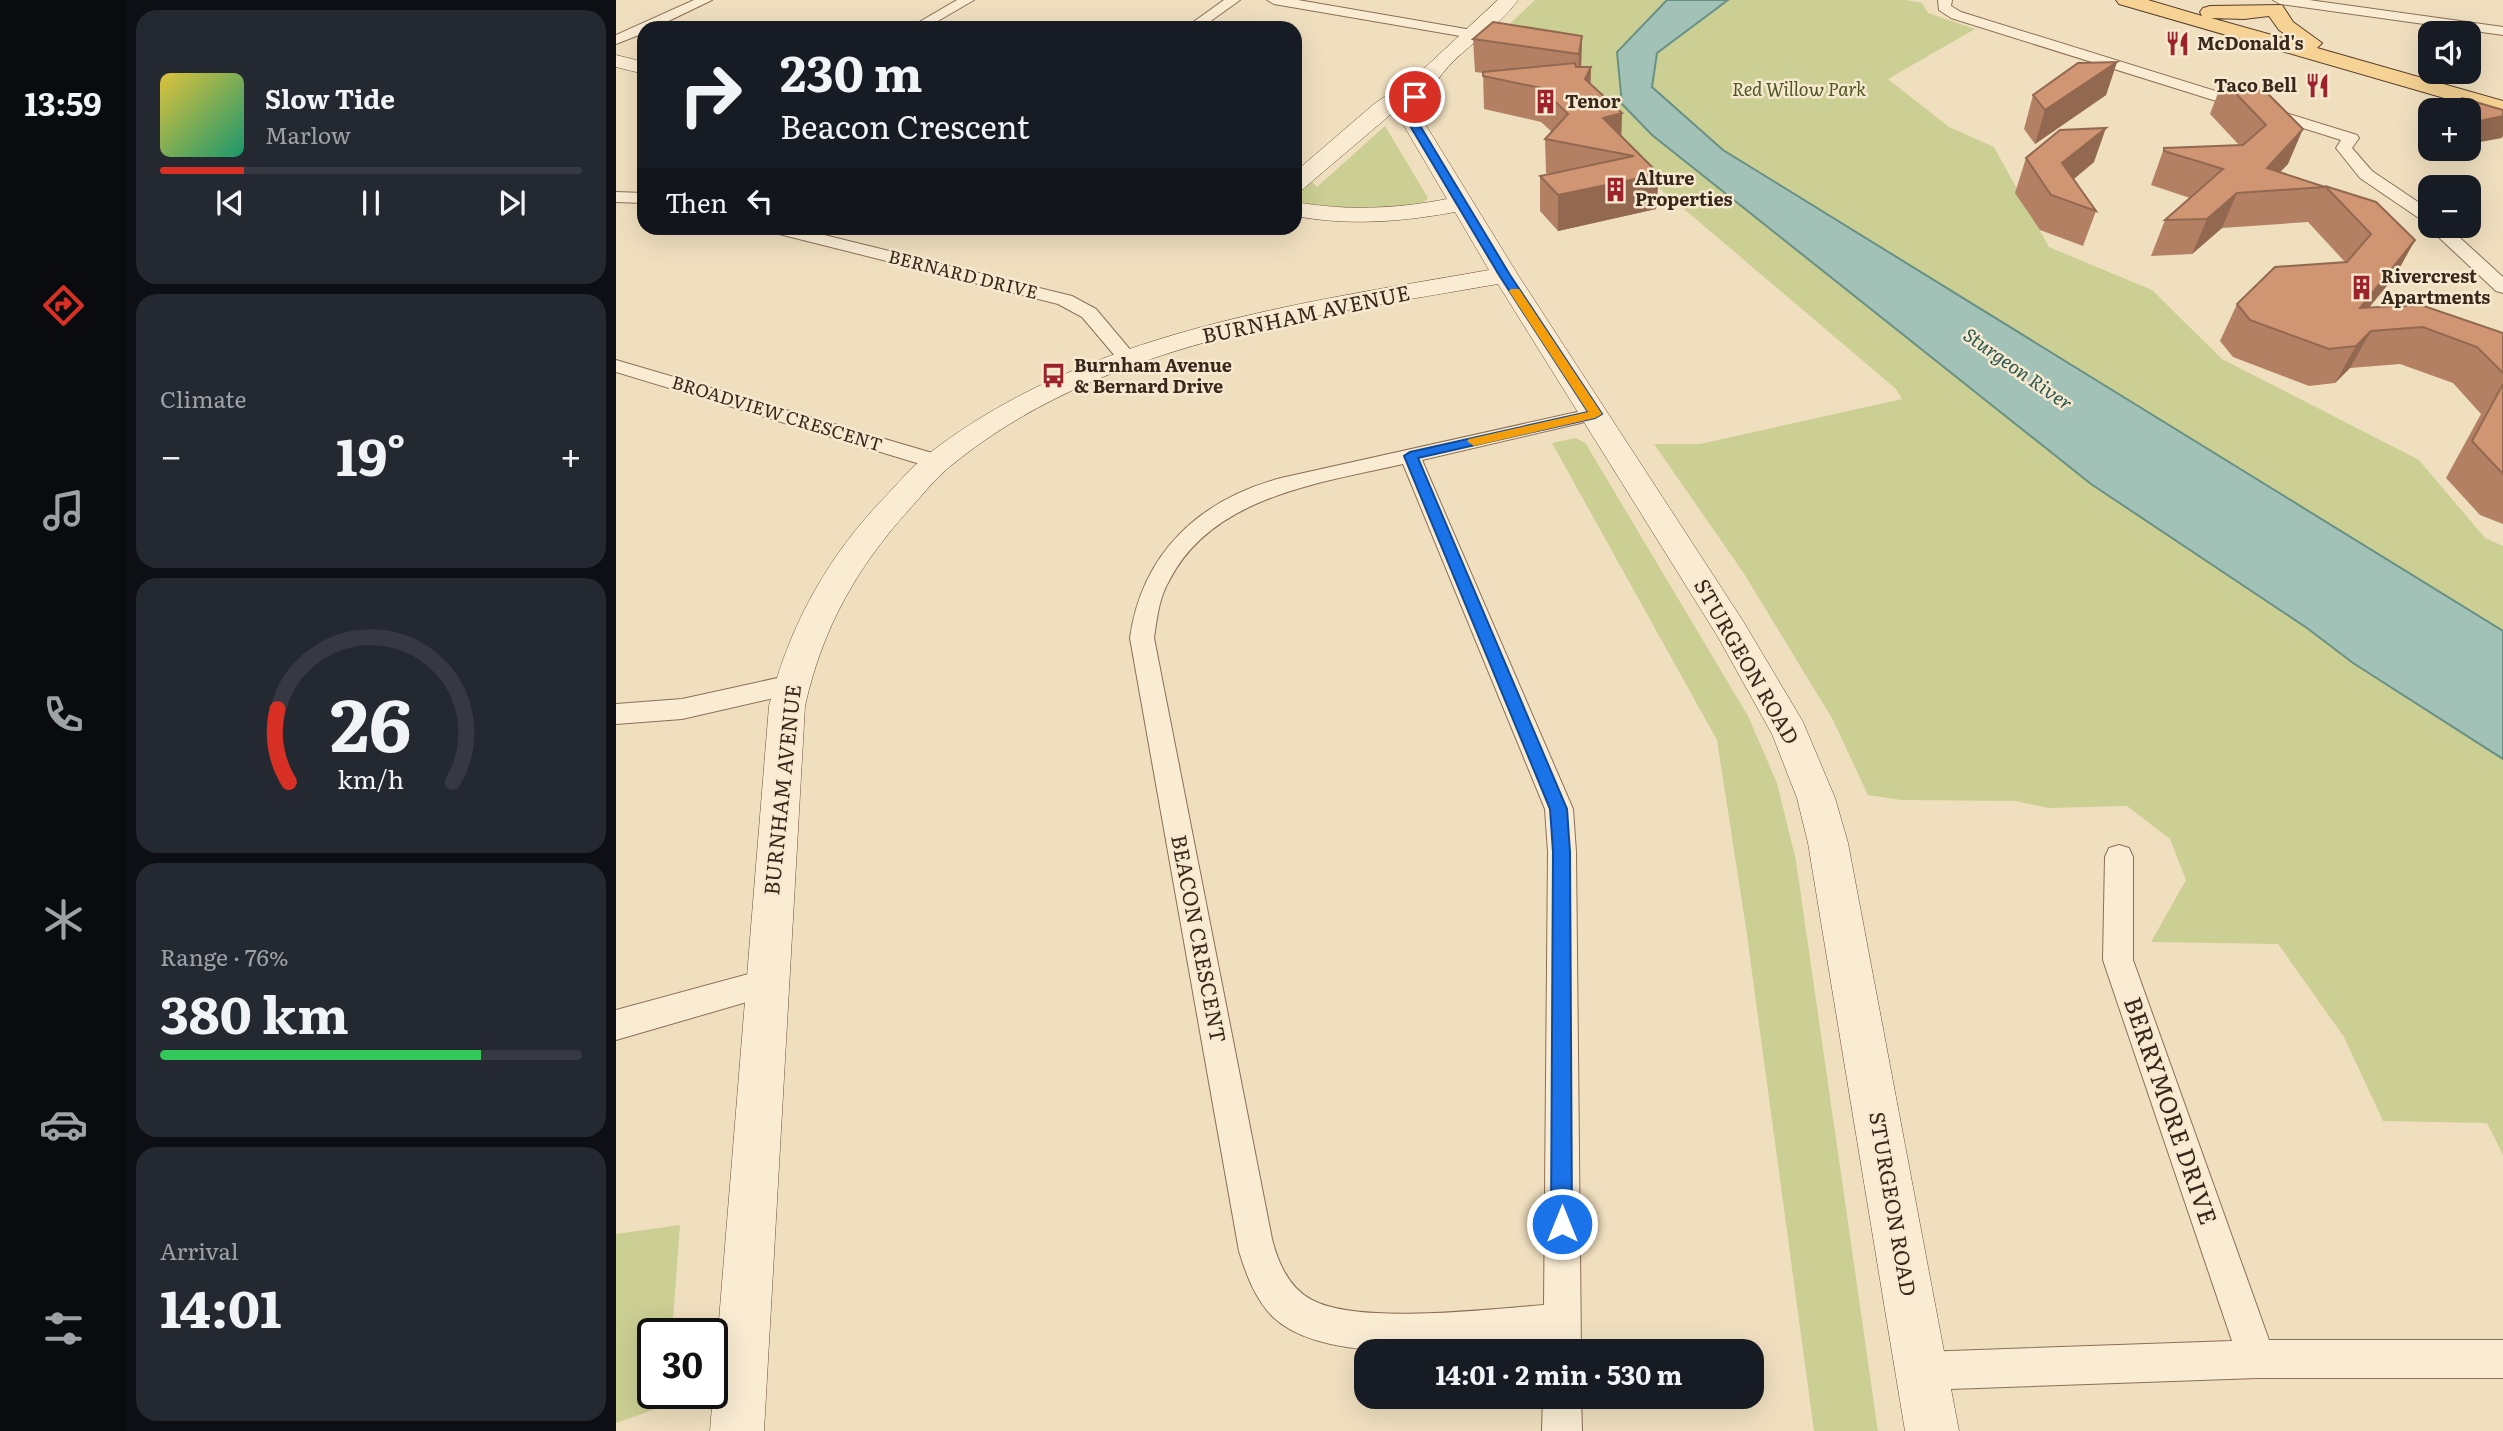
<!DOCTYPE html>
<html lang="en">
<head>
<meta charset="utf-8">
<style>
  :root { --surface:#171b24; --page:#242831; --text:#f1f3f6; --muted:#9ea1a6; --line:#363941; --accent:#d93025 }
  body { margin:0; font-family:Literata,serif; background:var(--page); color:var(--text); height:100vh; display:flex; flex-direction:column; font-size:26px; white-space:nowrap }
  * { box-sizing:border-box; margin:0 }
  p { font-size:23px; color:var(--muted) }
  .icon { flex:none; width:38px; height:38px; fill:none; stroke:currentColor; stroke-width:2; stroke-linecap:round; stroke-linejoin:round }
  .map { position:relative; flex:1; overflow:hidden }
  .drawer { display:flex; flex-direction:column; gap:10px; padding:10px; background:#0d0f14; width:490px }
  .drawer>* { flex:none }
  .banner { position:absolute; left:21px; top:21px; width:665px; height:214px; border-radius:21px; box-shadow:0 7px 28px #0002; background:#171b24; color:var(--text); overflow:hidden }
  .tools { position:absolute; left:1802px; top:21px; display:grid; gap:14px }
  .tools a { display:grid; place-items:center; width:63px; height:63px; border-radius:14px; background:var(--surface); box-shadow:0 7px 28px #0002; font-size:35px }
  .speed { position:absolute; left:21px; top:1318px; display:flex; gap:14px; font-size:35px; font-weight:700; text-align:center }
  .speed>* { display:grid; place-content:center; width:91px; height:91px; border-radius:50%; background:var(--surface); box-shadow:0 7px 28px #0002; line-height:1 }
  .speed .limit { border:4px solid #111; border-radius:10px; background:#fff; color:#111 }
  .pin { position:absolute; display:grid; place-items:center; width:60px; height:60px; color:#fff; margin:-30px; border:4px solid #fff; border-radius:50%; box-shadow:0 2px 7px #0007 }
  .me { position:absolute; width:77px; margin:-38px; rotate:0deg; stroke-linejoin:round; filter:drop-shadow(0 0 5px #0008) }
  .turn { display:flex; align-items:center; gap:24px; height:147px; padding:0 28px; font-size:32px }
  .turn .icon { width:91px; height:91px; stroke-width:2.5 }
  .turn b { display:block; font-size:49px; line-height:60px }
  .then { display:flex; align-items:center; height:66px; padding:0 28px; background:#0003; gap:14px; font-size:26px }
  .big { font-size:52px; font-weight:700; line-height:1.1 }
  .drawer .card { flex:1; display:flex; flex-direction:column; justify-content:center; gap:10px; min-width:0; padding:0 24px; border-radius:21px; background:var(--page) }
  .drawer .dial { align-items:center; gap:0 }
  .dial svg { height:182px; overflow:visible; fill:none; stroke:var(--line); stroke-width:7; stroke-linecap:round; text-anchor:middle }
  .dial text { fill:var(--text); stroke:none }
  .song { display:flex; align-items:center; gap:21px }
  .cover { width:84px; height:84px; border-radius:10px; background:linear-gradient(135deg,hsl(50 70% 55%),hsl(160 70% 35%)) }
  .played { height:7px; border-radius:4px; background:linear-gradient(90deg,var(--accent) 20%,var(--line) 20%) }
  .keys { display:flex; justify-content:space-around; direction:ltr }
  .heat { display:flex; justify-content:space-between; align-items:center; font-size:38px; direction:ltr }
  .charge { height:10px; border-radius:5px; background:linear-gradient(90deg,#34c759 76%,var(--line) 0) }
  .trip { position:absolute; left:738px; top:1339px; width:410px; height:70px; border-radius:21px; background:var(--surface); box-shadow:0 7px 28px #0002; font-weight:700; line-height:70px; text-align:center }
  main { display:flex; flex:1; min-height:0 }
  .dock { display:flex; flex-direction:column; width:126px; justify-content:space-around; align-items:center; background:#090b0e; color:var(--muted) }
  .dock .icon { width:49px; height:49px }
  .dock .active { color:var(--accent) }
  .dock b { font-size:32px; color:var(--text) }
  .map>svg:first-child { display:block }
  .green { fill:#cbcf93 }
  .water { fill:#a3c2b7; stroke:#699084; stroke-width:2 }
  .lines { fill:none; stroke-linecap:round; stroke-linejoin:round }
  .street-casing { stroke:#8a6f56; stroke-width:2 }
  .secondary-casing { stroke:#6b503a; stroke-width:1 }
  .primary-casing { stroke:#573d2b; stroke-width:2 }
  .street { fill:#faecd3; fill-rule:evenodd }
  .secondary { fill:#faecd3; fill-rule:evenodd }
  .primary { fill:#f6d294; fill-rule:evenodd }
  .wall { fill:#b38063 }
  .shaded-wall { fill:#926850 }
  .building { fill:#d09573; stroke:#926850; stroke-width:2 }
  .route { fill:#1a73e8; stroke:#114b97; stroke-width:2 }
  .slow { fill:#f59e0b }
  .labels { text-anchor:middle; stroke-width:5; stroke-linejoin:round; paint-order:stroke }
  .far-poi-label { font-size:18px; font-weight:bold; fill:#38281c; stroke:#f7e9cf; text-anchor:start }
  .far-park-label { font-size:18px; font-style:italic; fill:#4b5621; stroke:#f7e9cf }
  .far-street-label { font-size:18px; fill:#38281c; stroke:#f7e9cf }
  .far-water-label { font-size:19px; font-style:italic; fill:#2a5953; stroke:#f7e9cf }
  .street-label { font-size:21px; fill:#38281c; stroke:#f7e9cf }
  .near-street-label { font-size:24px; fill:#38281c; stroke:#f7e9cf }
</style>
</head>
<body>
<main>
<nav class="dock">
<b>13:59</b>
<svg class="icon active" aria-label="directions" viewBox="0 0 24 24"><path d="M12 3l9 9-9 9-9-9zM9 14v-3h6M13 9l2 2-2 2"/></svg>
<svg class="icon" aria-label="music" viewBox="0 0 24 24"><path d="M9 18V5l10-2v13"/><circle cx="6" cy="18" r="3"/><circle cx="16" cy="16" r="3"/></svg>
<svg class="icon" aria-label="phone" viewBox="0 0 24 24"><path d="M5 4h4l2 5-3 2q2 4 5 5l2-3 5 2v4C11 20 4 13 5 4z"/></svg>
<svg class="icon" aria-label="climate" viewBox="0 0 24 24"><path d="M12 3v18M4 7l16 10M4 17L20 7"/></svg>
<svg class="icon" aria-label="car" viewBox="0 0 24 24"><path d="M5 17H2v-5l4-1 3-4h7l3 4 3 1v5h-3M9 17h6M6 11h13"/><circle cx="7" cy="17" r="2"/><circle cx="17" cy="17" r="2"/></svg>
<svg class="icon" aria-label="filters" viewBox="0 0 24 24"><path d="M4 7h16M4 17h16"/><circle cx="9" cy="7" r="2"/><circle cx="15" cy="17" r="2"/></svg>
</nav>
<section class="drawer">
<div class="card">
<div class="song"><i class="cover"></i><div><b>Slow Tide</b><p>Marlow</p></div></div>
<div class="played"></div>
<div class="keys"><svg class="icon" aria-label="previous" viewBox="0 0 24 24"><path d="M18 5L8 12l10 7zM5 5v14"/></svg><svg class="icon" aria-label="pause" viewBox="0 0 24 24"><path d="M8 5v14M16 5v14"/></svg><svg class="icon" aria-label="next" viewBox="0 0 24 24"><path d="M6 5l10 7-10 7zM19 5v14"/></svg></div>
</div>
<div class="card"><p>Climate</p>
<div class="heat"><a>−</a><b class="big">19°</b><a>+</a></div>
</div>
<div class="card dial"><svg viewBox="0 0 100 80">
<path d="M14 69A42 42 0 1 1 86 69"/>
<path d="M14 69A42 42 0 0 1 9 37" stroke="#d93025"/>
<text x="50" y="56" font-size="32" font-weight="700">26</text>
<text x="50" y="72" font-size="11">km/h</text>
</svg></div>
<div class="card"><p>Range · 76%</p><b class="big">380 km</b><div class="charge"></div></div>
<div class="card"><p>Arrival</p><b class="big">14:01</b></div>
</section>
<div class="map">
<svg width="1887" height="1431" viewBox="0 0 1887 1431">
  <rect width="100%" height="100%" fill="#f0dfbf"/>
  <g class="green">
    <polygon points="919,0 1051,0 1001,52 1006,104 1737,663 1887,759 1887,1155 1871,1123 1767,1121 1728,1037 1662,944 1535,942 1570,880 1554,839 1511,806 1432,808 1400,801 1285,800 1252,795 1217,720 1127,572 1038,444 1084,444 1286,399 1280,389 1022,170 886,31"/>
    <polygon points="1112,0 1290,0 1306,3 1312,13 1359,29 1272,79 1333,127 1378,147 1433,247 1536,290 1606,359 1803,460 1869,538 1887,546 1887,631 1107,150 1036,87 1041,53"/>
    <polygon points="769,126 812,198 808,202 752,212 679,202 679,192 694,180 701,187"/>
    <polygon points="960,438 970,444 1132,716 1161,783 1180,861 1262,1431 1198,1431 1130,928 1101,740 936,443"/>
    <polygon points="64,1225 56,1333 37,1334 37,1393 52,1393 51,1405 0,1423 0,1234"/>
  </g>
  <polygon class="water" points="1051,0 1112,0 1041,53 1036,87 1107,150 1887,631 1887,759 1737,663 1691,628 1475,484 1036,135 1006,104 1001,52"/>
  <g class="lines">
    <defs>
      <g id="street">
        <polygon points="78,0 96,0 38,28 28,28 28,33 0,44 0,35"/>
        <polygon points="341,0 358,0 310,28 293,28"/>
        <polygon points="608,0 624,0 585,28 569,28"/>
        <polygon points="651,0 682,0 856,30 863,34 856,38 658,4"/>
        <polygon points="1322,0 1336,0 1335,6 1345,12 1741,135 1743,138 1736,148 1756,171 1814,210 1815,226 1831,226 1887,277 1887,293 1880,291 1815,230 1813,225 1744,178 1720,148 1725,140 1335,18 1323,10"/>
        <polygon points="1657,0 1693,0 1887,27 1887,35 1664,4"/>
        <polygon points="0,192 28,193 28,203 0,202"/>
        <polygon points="152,228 180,228 456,296 480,309 522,359 519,363 505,363 466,317 442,304 155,232"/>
        <polygon points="0,360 330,457 333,462 330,467 314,467 0,372"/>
        <path d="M979,408L986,410L989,414L986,418L806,460L957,809L960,852L965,1351H927V1342C856,1347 712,1369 657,1317C639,1299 630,1274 623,1251L514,638C526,553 583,500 665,478ZM787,464L929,809L932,852L928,1305C873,1309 743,1325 696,1300C673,1288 662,1263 656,1239L538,638C541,618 543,598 553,581C596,496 704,483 787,464Z"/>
        <polygon points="175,675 184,678 188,685 184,692 66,719 0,724 0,704 66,699"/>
        <polygon points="1503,845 1513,848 1517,857 1517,960 1653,1340 1887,1340 1887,1378 1641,1378 1306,1390 1293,1384 1287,1371 1293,1358 1306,1352 1616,1341 1487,960 1489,857 1493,848"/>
        <polygon points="151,969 162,973 167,983 162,993 0,1040 0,1010"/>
        <polygon points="927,1396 965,1396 966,1431 926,1431"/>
      </g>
      <g id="secondary">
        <path d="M882,0H902C869,45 817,58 806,119L902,275L1127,621L1187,722L1219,798L1232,843L1343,1431H1289L1192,843L1181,798L1156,734L1102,637L882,284C694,317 483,342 331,469C316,482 304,498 291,512C239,570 206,630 189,706L148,1431H94L153,706C173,627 210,559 266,500C281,485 294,468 311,455C470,331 680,304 873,270L839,212C785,222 733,226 679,216V202C730,211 780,209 831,199L784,119L787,104L687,189L679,191V172L758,104L803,73Z"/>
        <polygon points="0,55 28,62 28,74 0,67"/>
      </g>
      <path id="primary" d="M1500,0H1532L1586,16L1584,12L1587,8L1594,6L1666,5L1677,22L1706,43L1701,48L1887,101V115L1503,4ZM1653,16L1663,30L1681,42L1595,18L1628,19Z"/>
    </defs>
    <use href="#street" class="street-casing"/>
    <use href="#secondary" class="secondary-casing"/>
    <use href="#primary" class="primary-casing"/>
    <use href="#street" class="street"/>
    <use href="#secondary" class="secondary"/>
    <use href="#primary" class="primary"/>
  </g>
  <g class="wall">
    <polygon points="966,36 965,67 975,67 974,84 1006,113 1005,136 1043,174 1040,209 942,231 924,211 924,176 934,174 930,173 929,139 936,132 925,122 868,109 867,73 859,72 857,39"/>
    <polygon points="1501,62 1490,95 1419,144 1408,129 1417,95"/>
    <polygon points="1607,80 1651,93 1672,164 1663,172 1708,187 1709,186 1799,240 1779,276 1753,307 1887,333 1887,524 1864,515 1830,478 1865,414 1837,383 1784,364 1734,368 1719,383 1693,386 1617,357 1604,341 1621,304 1729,262 1692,222 1606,228 1576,254 1535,256 1549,220 1574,198 1535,185 1548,148 1623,145 1594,114"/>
    <polygon points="1818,149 1842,149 1836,155"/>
    <polygon points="1410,158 1478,162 1457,179 1480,211 1467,246 1424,230 1399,193"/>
  </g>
  <g class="shaded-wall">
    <polygon points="966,36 965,68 962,87 963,54"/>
    <polygon points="1501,62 1490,95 1419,144 1429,110"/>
    <polygon points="975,67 974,101 969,79"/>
    <polygon points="1006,113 1005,147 987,118"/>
    <polygon points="1887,116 1887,135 1886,138 1853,144 1853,127 1859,122"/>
    <polygon points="1490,128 1478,162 1438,196 1446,163"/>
    <polygon points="1687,129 1672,164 1646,191 1651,168"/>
    <polygon points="1043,174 1040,209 942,231 942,195"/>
    <polygon points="1621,193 1606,228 1576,254 1591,219"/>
    <polygon points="1799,240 1779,276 1723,344 1744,308"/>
    <polygon points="1755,331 1734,368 1719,383 1740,346"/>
  </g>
  <g class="building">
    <polygon points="877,22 966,36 963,54 857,39"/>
    <polygon points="1501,62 1429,110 1417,95 1462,63"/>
    <polygon points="959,63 960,67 975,67 969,79 1006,113 987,118 1043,174 942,195 924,176 1018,156 929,139 952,114 925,88 867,76 867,72"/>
    <polygon points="1607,80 1651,93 1687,129 1651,168 1709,187 1621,193 1591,219 1549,220 1607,169 1548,151 1548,148 1627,145 1650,125"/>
    <polygon points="1846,98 1887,110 1887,116 1859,122 1853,127 1853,110 1831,110"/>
    <polygon points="1490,128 1446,163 1480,211 1435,195 1410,158 1444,130"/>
    <polygon points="1709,186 1760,202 1799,240 1744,308 1805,305 1887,333 1887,373 1861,347 1807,327 1755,331 1740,346 1713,349 1634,320 1621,304 1659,267 1731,262 1755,234"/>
    <polygon points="1887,384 1887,474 1856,441"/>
  </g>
  <polygon class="route" points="799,95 803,97 800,119 894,275 986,414 979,418 802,458 951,809 954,852 956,1224 953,1232 946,1235 938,1232 935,1224 937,852 934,809 788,456 794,452 972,412 883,275 790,119 794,97"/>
  <polygon class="slow" points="895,289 903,289 986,414 979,418 858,446 851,441 853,439 972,412 893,291"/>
  <defs>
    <symbol id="restaurant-bare" viewBox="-9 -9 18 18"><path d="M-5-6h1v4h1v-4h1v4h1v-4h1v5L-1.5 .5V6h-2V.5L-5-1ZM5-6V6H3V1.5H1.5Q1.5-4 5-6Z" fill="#9c232b" stroke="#f7e9cf" stroke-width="2.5" paint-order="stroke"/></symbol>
    <symbol id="building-bare" viewBox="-9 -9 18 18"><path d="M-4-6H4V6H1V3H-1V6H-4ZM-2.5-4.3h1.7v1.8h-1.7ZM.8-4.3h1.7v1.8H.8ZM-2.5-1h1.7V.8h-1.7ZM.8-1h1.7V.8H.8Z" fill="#9c232b" stroke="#f7e9cf" stroke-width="2.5" paint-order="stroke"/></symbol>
    <symbol id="bus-bare" viewBox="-9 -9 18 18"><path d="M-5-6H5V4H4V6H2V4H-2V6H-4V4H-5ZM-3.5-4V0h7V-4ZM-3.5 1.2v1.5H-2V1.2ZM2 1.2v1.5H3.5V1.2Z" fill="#9c232b" stroke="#f7e9cf" stroke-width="2.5" paint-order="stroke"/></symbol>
  </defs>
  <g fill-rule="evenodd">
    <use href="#restaurant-bare" x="1544" y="26" width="35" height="35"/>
    <use href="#restaurant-bare" x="1684" y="68" width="35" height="35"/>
    <use href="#building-bare" x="912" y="84" width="35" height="35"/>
    <use href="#building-bare" x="982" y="172" width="35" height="35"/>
    <use href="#building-bare" x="1728" y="270" width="35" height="35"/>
    <use href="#bus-bare" x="420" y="358" width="35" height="35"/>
  </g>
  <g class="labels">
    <g class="far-poi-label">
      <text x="1581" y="50">McDonald's</text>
      <text x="1681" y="92" text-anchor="end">Taco Bell</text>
      <text x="949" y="108">Tenor</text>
      <text x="1019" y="185">Alture<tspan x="1019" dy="21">Properties</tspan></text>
      <text x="1765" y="283">Rivercrest<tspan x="1765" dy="21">Apartments</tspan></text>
      <text x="458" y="372">Burnham Avenue<tspan x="458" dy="21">&amp; Bernard Drive</tspan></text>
    </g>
    <g class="far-park-label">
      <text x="1183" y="96">Red Willow Park</text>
    </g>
    <g class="far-street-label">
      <text transform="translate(347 275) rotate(14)" y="6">BERNARD DRIVE</text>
      <text transform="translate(161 414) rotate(17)" y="6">BROADVIEW CRESCENT</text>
    </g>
    <g class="far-water-label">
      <text transform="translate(1402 369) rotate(35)" y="7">Sturgeon River</text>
    </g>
    <g class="street-label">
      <text transform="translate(690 315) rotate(-12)" y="7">BURNHAM AVENUE</text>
      <text transform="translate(1130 662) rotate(60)" y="7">STURGEON ROAD</text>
      <text transform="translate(167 790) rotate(-84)" y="7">BURNHAM AVENUE</text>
      <text transform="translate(582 939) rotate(79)" y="7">BEACON CRESCENT</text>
      <text transform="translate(1276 1204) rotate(80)" y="7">STURGEON ROAD</text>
    </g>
    <g class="near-street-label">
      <text transform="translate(1554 1111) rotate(71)" y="8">BERRYMORE DRIVE</text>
    </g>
  </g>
</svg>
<div class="tools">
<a><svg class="icon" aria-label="sound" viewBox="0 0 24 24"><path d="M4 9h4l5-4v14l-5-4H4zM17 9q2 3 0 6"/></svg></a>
<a>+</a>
<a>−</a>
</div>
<div class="speed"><div class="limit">30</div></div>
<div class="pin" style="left:799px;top:97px;background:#d93025"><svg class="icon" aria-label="arrive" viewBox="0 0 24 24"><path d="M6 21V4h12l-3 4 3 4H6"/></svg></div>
<svg class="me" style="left:946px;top:1224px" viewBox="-20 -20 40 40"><circle r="17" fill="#1a73e8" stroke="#fff" stroke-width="3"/><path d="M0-11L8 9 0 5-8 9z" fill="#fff"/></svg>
<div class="trip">14:01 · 2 min · 530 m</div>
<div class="banner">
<div class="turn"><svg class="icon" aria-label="right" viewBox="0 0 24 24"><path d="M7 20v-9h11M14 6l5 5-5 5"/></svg><div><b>230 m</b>Beacon Crescent</div></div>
<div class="then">Then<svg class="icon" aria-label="left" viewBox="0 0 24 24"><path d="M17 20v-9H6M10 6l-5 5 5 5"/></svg></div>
</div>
</div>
</main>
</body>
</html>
